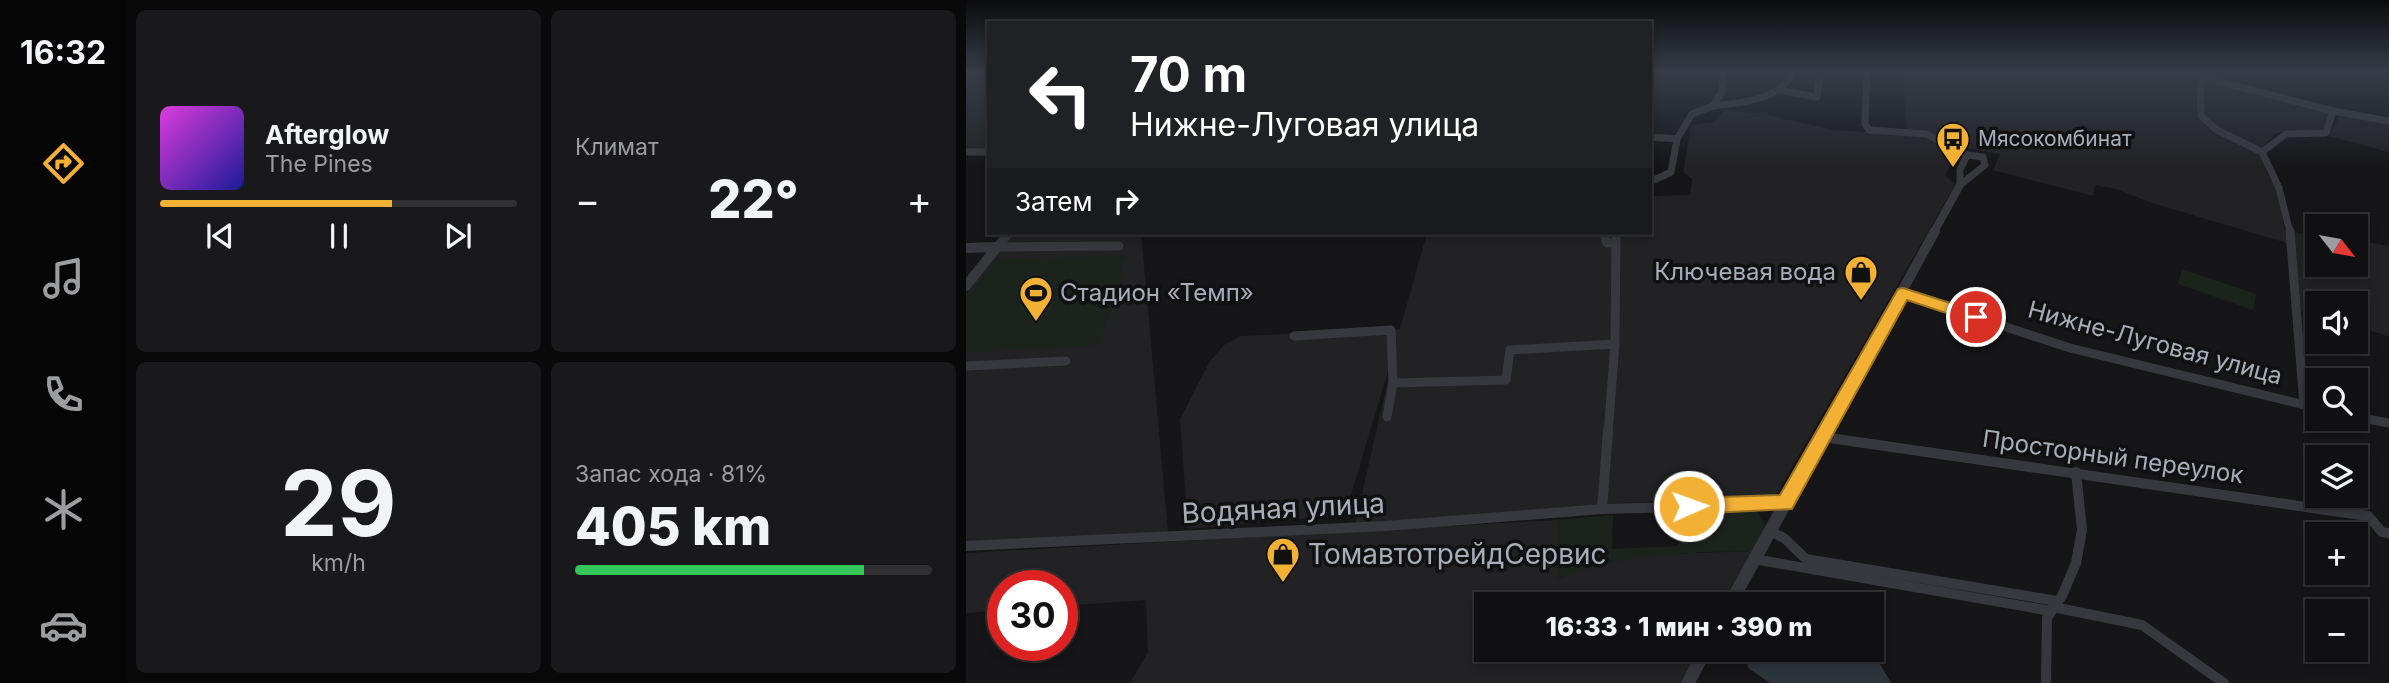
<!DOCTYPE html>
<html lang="ru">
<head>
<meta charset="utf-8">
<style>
  :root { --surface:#101012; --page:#19191b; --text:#f1f3f6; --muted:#9c9d9f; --line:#303032; --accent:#f2b134 }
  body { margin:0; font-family:Inter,sans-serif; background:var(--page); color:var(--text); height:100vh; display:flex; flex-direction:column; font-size:26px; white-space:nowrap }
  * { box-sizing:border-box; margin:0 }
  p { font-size:23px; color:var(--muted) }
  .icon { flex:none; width:38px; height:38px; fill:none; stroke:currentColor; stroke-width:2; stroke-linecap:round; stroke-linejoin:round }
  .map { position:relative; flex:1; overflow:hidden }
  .panel { display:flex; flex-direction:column; gap:10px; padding:10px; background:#09090a; width:840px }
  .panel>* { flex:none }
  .hud { position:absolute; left:21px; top:21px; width:665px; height:214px; border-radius:0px; box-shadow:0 4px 10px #0003,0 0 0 2px var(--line); background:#202124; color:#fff; overflow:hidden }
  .needle { width:46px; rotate:121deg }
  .buttons { position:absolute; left:1339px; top:214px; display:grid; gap:14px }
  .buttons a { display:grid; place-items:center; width:63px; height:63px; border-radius:0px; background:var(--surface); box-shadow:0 4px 10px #0003,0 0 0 2px var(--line); font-size:35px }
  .speed { position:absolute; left:21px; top:570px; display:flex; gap:14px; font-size:35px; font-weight:700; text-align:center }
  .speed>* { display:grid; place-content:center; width:91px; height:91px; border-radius:50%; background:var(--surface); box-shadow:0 4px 10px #0003,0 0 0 2px var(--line); line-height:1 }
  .speed .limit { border:10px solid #d22; background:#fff; color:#111 }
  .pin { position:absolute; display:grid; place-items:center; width:60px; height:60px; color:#fff; margin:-30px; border:4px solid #fff; border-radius:50%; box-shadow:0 2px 7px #0007 }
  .me { position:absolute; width:77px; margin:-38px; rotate:88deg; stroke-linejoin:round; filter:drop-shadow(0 0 5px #0008) }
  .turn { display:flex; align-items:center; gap:24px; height:147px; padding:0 28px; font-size:32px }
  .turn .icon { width:91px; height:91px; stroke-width:2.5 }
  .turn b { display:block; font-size:49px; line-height:60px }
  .then { display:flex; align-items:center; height:66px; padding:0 28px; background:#0003; gap:14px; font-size:26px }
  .big { font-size:52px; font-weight:800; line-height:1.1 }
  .panel .card { flex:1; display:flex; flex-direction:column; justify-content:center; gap:10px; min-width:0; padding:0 24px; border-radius:10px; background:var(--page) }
  .panel .dial { align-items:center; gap:0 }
  .dial b { font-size:91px; line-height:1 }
  .song { display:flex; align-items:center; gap:21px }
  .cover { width:84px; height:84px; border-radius:10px; background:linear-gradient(135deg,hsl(300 70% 55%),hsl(240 70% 35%)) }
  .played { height:7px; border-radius:4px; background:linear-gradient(90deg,var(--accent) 65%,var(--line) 65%) }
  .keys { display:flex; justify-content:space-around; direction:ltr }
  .heat { display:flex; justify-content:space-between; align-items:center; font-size:38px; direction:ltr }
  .charge { height:10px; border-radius:5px; background:linear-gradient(90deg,#34c759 81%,var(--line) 0) }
  .panel .tiles { flex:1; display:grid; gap:10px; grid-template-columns:repeat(2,1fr) }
  .trip { position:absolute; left:508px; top:592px; width:410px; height:70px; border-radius:0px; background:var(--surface); box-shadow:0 4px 10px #0003,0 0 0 2px var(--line); font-weight:800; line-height:70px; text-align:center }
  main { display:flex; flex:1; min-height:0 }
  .menu { display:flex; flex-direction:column; width:126px; justify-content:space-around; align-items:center; background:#060607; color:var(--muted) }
  .menu .icon { width:49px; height:49px }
  .menu .current { color:var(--accent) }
  .menu b { font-size:32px; color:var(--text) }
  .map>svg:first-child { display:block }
  .built { fill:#222225 }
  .green { fill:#1c231d }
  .water { fill:#2c353c }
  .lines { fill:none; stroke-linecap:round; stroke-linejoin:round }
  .minor-far2 { stroke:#37383d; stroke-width:7 }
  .minor-far1 { stroke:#37383d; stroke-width:9 }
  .minor { stroke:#37383d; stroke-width:10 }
  .tertiary-far2 { stroke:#37383d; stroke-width:8 }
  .tertiary-far1 { stroke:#37383d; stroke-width:10 }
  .tertiary { stroke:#37383d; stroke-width:13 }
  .route { fill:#f2b134; stroke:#9d7322; stroke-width:2 }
  .labels { text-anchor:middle; stroke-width:7; stroke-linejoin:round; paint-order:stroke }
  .far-poi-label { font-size:21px; fill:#a8adb8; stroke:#111113; text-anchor:start }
  .poi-label { font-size:24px; fill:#a8adb8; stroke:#111113; text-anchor:end }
  .street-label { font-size:24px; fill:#a8adb8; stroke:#111113 }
  .near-street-label { font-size:28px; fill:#a8adb8; stroke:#111113 }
  .near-poi-label { font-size:28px; fill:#a8adb8; stroke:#111113; text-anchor:start }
</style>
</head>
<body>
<main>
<nav class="menu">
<b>16:32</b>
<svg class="icon current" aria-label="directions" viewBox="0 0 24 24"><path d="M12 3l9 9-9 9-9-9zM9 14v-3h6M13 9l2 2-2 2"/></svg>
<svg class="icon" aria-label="music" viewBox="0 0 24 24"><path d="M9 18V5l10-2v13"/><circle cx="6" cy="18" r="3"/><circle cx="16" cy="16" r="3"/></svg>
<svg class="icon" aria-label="phone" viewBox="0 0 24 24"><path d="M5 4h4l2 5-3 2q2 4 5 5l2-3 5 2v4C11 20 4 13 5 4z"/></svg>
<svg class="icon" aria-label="climate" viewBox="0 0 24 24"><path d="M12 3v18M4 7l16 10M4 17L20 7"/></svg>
<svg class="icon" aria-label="car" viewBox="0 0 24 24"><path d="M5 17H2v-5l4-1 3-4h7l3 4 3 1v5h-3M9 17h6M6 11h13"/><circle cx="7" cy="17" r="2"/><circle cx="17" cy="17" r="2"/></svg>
</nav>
<section class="panel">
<div class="tiles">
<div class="card">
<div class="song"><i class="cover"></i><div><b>Afterglow</b><p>The Pines</p></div></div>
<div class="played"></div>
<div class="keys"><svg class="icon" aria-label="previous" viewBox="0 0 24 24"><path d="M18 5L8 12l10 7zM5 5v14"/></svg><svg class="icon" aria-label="pause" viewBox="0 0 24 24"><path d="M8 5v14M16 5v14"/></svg><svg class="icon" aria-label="next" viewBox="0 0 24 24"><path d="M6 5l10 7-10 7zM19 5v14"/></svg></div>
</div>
<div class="card"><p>Климат</p>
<div class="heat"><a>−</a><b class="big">22°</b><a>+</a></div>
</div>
<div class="card dial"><b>29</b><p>km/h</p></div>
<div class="card"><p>Запас хода · 81%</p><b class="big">405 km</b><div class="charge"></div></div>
</div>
</section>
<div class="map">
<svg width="1423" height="683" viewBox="0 0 1423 683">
  <rect width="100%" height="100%" fill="#161618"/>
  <g class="built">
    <rect x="0" y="71" width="23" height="80"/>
    <polygon points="936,71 1208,71 1365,114 1360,128 1352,133 1326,130 1309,134 1294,150 1302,175 1311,187 1321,243 1186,203 1150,189 1129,185 1127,196 1027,170 1034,154 989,146 941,131"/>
    <polygon points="758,110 797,114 868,130 959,136 991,152 979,175 989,185 810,495 636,504 389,524 432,337 379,515 222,529 214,419 244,361 258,345 275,336 434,329 461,233 684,233 684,196 724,195 726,179 717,172 725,125 748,122"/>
    <polygon points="1374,116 1423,117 1423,152 1362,136"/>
    <polygon points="1328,232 1351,237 1351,264 1390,264 1390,240 1423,246 1423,336 1390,327 1390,303 1351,303 1351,316 1335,311"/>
    <polygon points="46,233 175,233 202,532 0,542 0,294"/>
    <polygon points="591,520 591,579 627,565 679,555 788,551 758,604 520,604 520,649 734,649 715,683 164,683 182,652 180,600 96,606 96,586 37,586 37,610 0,613 0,553"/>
  </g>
  <g class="green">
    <polygon points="163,256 155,270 158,278 132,345 0,353 0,300 30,258"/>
    <polygon points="1216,269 1290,294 1287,310 1212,284"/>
    <path d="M789,509L799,525L788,551C719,552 656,554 591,579V520L647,515L646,549L712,546L711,511Z"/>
  </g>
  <polygon class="water" points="779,649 897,649 908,654 925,683 804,683 782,668"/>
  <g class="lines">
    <g class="minor-far2">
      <polyline points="901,71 899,124 903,130 960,134 1001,155 1017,157 1019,165 994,185"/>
      <polyline points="1212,71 1367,111"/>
      <polyline points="1234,77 1235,116 1251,130 1296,152 1313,188 1324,232"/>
      <polyline points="811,90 851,97 853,82"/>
      <path d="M747,106C774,103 816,100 827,71"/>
      <polyline points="684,137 711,139"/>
      <polyline points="0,152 23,152"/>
      <polyline points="1296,152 1320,134 1360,133 1367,111 1423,121"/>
      <polyline points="684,182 705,172 711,139 726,114 747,106 756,92 757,71"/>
      <polyline points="994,185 994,170 1001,155"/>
    </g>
    <g class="minor-far1">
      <polyline points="1324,231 1338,405"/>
      <polyline points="637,233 641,243 648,243"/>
      <polyline points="31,247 153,246"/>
      <polyline points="31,247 43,233"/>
      <polyline points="937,293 1104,348 1351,408"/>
      <polyline points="328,336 425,330 427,383"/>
      <polyline points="0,366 100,361"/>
      <polyline points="421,417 427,383 540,380 544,350 649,344"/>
      <polyline points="1390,417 1423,423"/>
      <polyline points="642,433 649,344 650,233"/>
    </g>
    <g class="minor">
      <polyline points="857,437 1402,516 1416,532 1423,533"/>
      <polyline points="636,509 642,431"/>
      <polyline points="804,531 818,538 840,559 1091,601"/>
      <polyline points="0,546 419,526 636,509 819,504"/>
      <polyline points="788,559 1085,611"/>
      <polyline points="1087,607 1176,625 1258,683"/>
      <polyline points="1080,683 1081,618 1096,596 1110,563 1116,530 1110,472"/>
    </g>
    <polyline class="tertiary-far2" points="968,232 994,185"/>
    <g class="tertiary-far1">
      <polyline points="0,248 31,247"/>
      <polyline points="0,286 31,247"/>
      <polyline points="858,433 969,231"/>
    </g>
    <g class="tertiary">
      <polyline points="764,604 859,431"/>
      <polyline points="722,683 740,649"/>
    </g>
  </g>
  <linearGradient id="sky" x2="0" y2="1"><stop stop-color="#0c0c0d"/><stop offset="0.43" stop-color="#363c48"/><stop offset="1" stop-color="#363c48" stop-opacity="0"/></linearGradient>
  <rect width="1423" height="167" fill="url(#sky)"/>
  <polygon class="route" points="937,288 1016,313 1018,317 1010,323 941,300 826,509 723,514 716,512 713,506 716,500 723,498 814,495 932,289"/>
  <defs>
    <symbol id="bus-pin" viewBox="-11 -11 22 30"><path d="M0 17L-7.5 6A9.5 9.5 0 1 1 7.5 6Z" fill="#f2b134" stroke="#111113"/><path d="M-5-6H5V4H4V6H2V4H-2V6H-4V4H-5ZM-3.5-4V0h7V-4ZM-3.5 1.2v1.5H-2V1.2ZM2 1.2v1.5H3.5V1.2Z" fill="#111"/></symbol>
    <symbol id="shop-pin" viewBox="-11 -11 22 30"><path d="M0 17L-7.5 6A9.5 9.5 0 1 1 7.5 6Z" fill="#f2b134" stroke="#111113"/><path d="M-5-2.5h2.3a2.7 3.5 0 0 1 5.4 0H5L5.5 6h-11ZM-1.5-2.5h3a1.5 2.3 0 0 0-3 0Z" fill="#111"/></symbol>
    <symbol id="stadium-pin" viewBox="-11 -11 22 30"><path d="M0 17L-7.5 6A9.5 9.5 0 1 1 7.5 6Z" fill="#f2b134" stroke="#111113"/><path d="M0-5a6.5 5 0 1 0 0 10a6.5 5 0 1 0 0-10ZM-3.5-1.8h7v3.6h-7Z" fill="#111"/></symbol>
  </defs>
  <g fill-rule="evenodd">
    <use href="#bus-pin" x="968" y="120" width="38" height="52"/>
    <use href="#shop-pin" x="876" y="253" width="38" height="52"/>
    <use href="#stadium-pin" x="51" y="274" width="38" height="52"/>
    <use href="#shop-pin" x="298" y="535" width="38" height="52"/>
  </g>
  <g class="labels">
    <g class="far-poi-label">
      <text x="1012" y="146">Мясокомбинат</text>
    </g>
    <g class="poi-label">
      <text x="870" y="280">Ключевая вода</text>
      <text x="94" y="301" text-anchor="start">Стадион «Темп»</text>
    </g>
    <g class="street-label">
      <text transform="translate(1189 343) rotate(15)" y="8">Нижне-Луговая улица</text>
      <text transform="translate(1147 457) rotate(8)" y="8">Просторный переулок</text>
    </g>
    <g class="near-street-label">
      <text transform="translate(317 508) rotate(-3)" y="10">Водяная улица</text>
    </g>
    <g class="near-poi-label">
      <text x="342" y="564">ТомавтотрейдСервис</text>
    </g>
  </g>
</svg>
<div class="buttons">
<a><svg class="needle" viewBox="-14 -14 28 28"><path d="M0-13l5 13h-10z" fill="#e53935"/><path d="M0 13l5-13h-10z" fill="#9c9d9f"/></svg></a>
<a><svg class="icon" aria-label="sound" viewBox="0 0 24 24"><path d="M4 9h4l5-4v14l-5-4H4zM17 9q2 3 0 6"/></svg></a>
<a><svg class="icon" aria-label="search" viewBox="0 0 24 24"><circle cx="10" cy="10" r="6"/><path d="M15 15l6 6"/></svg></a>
<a><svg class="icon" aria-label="layers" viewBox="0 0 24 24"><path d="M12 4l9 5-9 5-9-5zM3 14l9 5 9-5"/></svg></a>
<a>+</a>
<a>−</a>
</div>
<div class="speed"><div class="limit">30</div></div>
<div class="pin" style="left:1010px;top:317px;background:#d93025"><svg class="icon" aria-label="arrive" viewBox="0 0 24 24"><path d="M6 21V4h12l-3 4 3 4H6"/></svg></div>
<svg class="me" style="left:723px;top:506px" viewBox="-20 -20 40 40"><circle r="17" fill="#f2b134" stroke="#fff" stroke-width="3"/><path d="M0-11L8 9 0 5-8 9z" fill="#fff"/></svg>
<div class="trip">16:33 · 1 мин · 390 m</div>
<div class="hud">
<div class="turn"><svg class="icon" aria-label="left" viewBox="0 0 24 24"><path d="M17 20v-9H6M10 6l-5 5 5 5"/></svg><div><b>70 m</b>Нижне-Луговая улица</div></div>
<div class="then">Затем<svg class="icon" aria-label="right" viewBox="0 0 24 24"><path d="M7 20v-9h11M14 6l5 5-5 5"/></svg></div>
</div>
</div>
</main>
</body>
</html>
